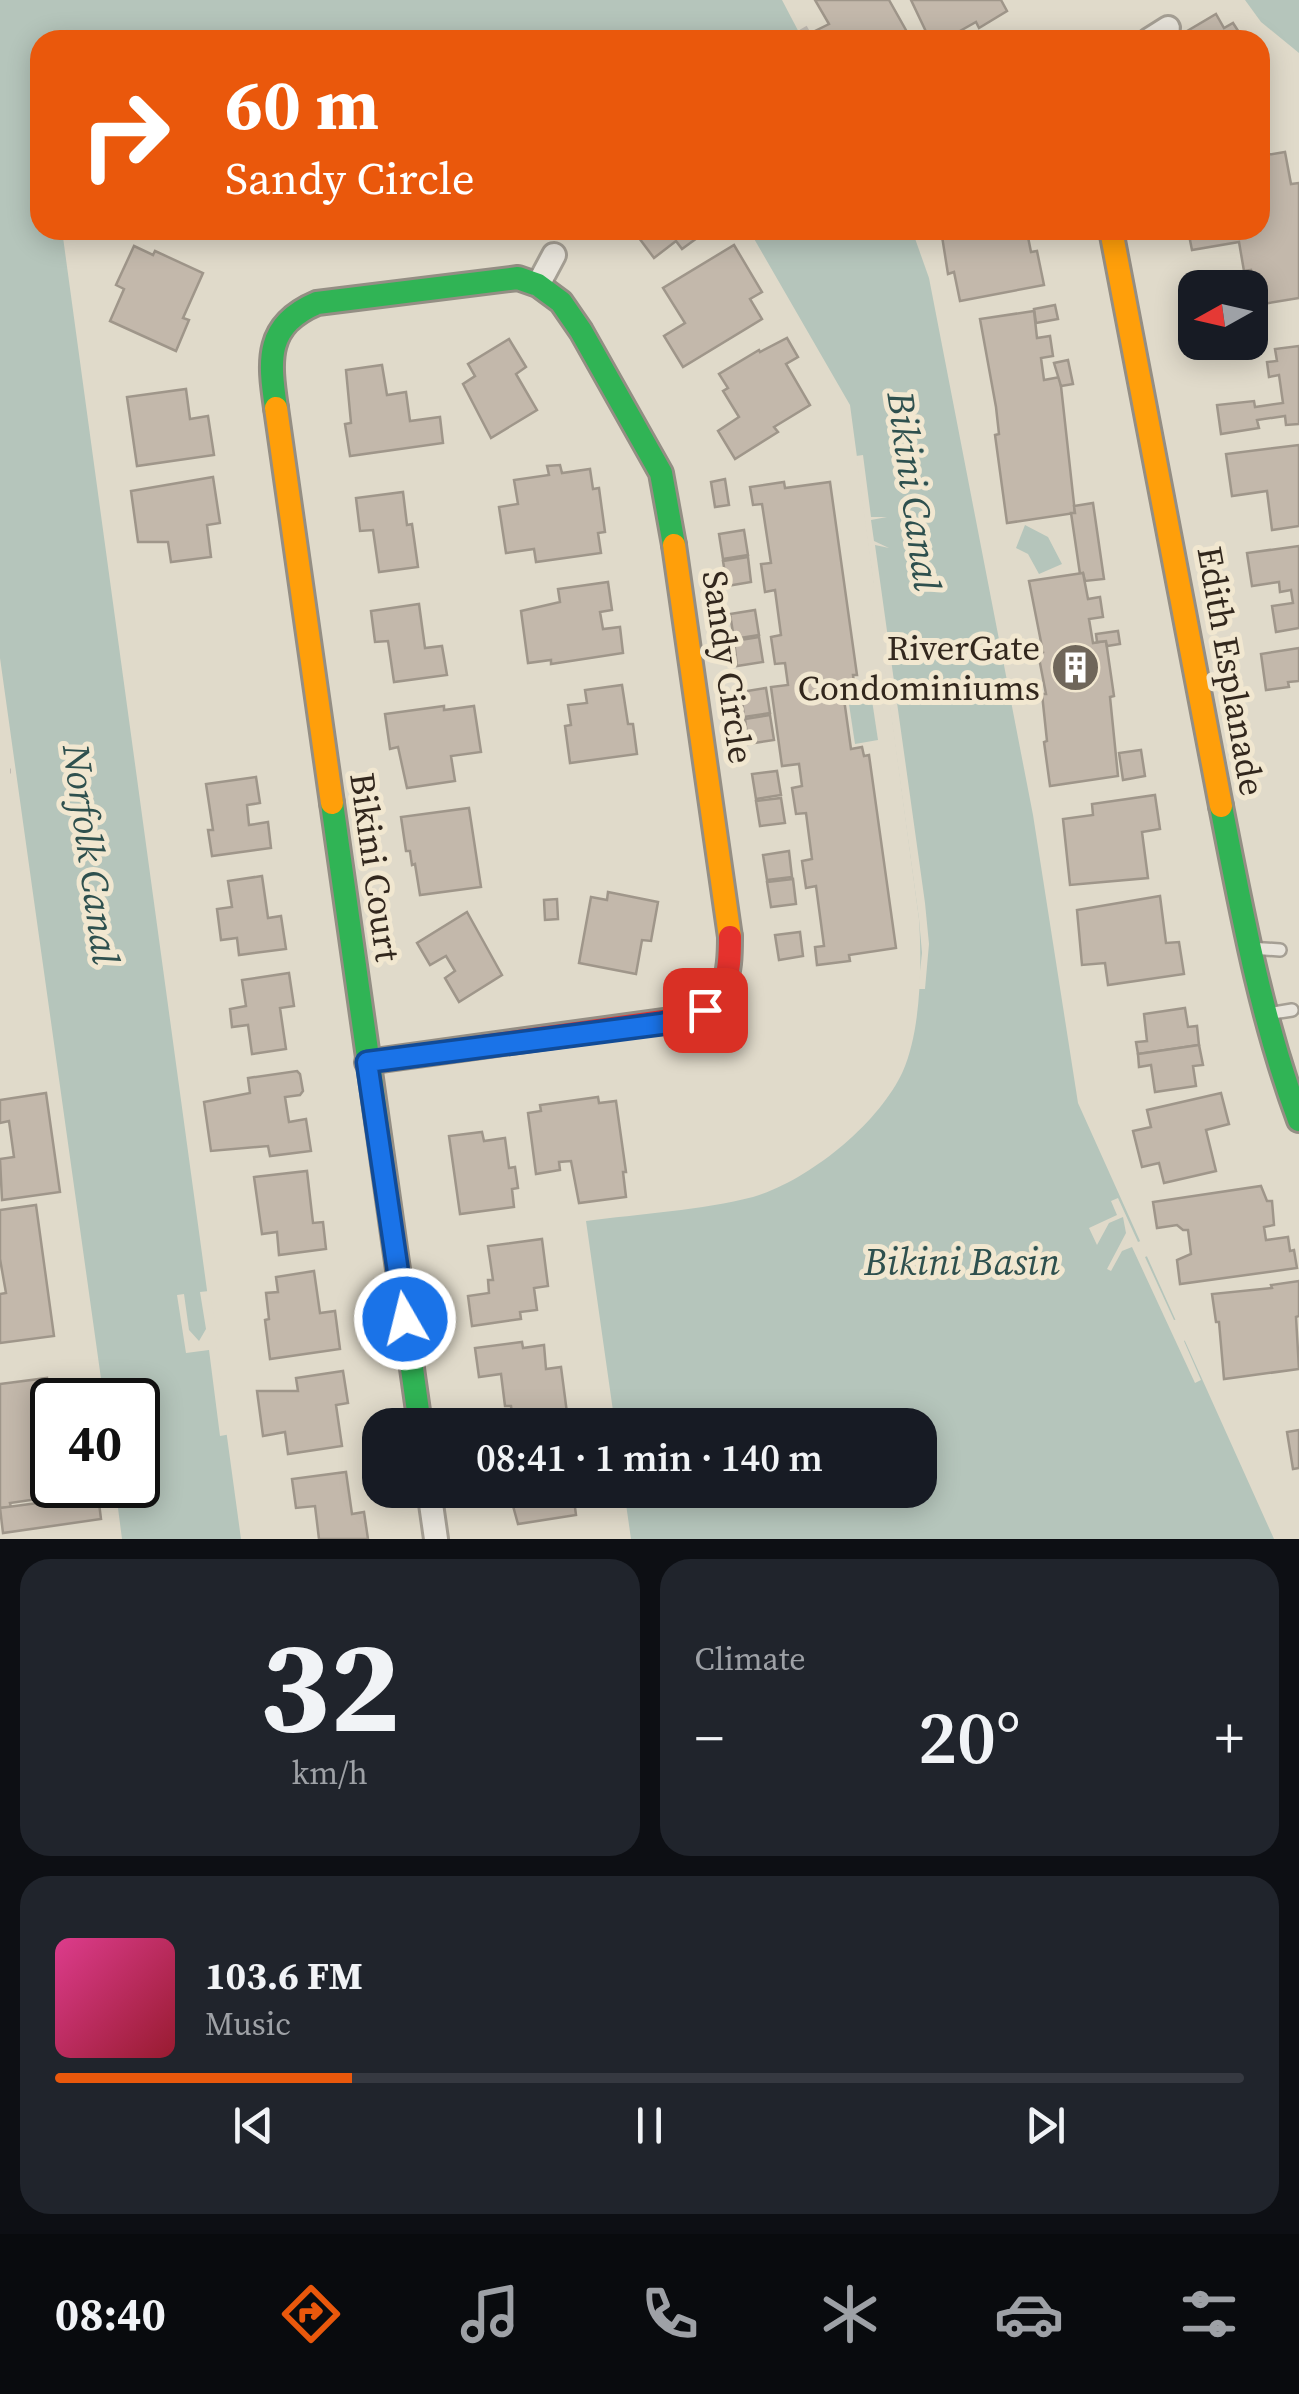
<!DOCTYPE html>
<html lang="en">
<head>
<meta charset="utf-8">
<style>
  :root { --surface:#171b24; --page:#20242c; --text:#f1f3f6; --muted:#9ea1a6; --line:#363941; --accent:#ea580c }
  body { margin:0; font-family:"Source Serif 4",serif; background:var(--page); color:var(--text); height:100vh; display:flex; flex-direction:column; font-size:38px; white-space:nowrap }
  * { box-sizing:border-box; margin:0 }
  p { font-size:32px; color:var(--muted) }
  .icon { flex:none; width:55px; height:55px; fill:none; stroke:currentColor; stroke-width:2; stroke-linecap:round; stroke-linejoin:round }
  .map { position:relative; height:1539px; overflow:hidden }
  .panel { display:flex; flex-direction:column; gap:20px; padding:20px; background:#0d0f14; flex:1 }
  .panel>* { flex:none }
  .hud { position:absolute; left:30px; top:30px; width:1240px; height:210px; border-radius:30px; box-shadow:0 5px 25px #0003; background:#ea580c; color:#fff; overflow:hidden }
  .needle { width:65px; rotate:262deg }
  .tools { position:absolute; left:1178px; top:270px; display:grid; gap:20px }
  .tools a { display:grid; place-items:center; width:90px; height:90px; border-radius:20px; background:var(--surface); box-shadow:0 5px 25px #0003; font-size:50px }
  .speed { position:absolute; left:30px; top:1378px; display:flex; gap:20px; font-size:50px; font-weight:700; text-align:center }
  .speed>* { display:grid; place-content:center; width:130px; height:130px; border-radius:50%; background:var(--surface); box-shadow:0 5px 25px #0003; line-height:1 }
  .speed .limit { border:5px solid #111; border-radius:15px; background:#fff; color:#111 }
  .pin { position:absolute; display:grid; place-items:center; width:85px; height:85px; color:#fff; margin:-42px; border-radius:20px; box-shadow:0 5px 15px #0006 }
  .me { position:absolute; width:110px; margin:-55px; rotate:352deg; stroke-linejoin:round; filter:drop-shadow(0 0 8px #0008) }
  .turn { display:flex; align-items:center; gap:35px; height:210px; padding:0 30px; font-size:45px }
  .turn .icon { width:130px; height:130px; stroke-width:2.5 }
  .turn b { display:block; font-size:70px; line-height:85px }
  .big { font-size:75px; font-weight:600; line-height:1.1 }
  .panel .widget { flex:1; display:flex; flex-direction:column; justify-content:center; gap:15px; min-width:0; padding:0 35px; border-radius:30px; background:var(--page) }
  .panel .dial { align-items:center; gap:0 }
  .dial b { font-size:130px; line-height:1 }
  .song { display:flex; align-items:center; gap:30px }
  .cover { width:120px; height:120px; border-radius:15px; background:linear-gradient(135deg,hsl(330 70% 55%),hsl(350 70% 35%)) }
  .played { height:10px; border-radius:5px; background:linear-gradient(90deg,var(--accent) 25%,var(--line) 25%) }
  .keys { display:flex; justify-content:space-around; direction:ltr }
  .heat { display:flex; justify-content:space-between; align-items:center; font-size:55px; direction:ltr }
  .panel .tiles { flex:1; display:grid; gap:20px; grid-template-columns:1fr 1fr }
  .widget:last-child { grid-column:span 2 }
  .trip { position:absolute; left:362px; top:1408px; width:575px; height:100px; border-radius:30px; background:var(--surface); box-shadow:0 5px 25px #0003; font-weight:600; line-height:100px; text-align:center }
  .menu { display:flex; height:160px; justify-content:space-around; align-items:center; background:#090b0e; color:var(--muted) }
  .menu .icon { width:70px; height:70px }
  .menu .active { color:var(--accent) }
  .menu b { font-size:45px; color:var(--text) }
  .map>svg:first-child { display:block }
  .water { fill:#b5c5bb }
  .pier { fill:#e0daca }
  .building { fill:#c3b8ab; stroke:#9f968a; stroke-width:2.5 }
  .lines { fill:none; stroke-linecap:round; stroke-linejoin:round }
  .lane-casing { stroke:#a59f94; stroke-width:16 }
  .street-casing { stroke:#a59f94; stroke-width:28 }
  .fast-casing { stroke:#948e84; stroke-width:28 }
  .slow-casing { stroke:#948e84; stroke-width:28 }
  .jam-casing { stroke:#948e84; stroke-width:28 }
  .path { stroke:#c1bbb3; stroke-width:5; stroke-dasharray:8 5; stroke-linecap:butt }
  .lane { stroke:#e8e4db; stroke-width:11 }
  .street { stroke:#e8e4db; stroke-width:22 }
  .fast { stroke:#30b455; stroke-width:22 }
  .slow { stroke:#ff9f0a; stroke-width:22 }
  .jam { stroke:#e5322d; stroke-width:22 }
  .route-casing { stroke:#114b97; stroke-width:25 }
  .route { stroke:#1a73e8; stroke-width:18 }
  .labels { text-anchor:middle; stroke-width:10; stroke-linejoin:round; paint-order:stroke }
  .poi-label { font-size:35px; fill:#32271d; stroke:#f1e7d0; text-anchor:end }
  .street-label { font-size:35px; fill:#32271d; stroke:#f1e7d0 }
  .water-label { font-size:38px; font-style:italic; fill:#2e504e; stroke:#f1e7d0 }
</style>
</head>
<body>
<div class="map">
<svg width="1299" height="1539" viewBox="0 0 1299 1539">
  <rect width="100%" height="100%" fill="#e0daca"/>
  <g class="water">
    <polygon points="0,0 782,0 803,40 40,40 40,230 62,230 241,1539 122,1539 115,1485 138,1485 138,1400 104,1400 0,658"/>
    <polygon points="1245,0 1299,0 1299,53 1261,22"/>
    <path d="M749,230H912L929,278L1033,815L1078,1103L1274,1539H631L624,1490H920V1425H615L586,1221C638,1214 703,1210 753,1197C808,1181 879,1124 903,1071C921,1030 922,964 919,919L850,405Z"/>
    <polygon points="1025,525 1048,537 1062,564 1039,574 1028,554 1016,548"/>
    <polygon points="870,687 878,740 855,744 847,691"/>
  </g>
  <g class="pier">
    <polygon points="863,455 871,517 887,517 871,520 874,541 889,548 875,545 925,903 929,944 925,989 918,989 922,953 919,919 879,627 874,627 869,588 874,587 856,456"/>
    <polygon points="1118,1198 1138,1242 1143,1240 1150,1255 1145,1257 1174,1320 1179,1319 1188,1338 1184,1341 1201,1380 1195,1383 1132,1247 1122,1251 1111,1271 1107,1269 1126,1233 1123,1217 1109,1223 1097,1245 1089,1228 1117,1215 1111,1201"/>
    <polygon points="209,1291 218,1335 215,1336 225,1414 229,1414 231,1434 220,1436 209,1350 186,1353 177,1295 184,1294 189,1330 199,1341 206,1329 200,1292"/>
  </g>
  <g class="building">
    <polygon points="815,0 889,0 911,39 818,40 813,32 829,24"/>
    <polygon points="911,0 1001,0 1007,11 979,28 976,22 944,40 930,40"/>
    <polygon points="1216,14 1224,28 1233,23 1244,40 1172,40"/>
    <polygon points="1285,152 1291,184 1299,183 1299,298 1257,305 1251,270 1244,271 1239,242 1192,250 1188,230 1260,230 1260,156"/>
    <polygon points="633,230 708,230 682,249 676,241 654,258"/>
    <polygon points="941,230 1034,230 1035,236 1028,237 1031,252 1037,251 1044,285 960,301 954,272 948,274"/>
    <polygon points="734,245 762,292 750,299 762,319 683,367 664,336 685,323 663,288"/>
    <polygon points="134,246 153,255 155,251 203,273 183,318 189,320 176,351 110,321 124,289 116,285"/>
    <polygon points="1055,305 1058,319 1036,323 1034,309"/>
    <polygon points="1034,311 1037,338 1050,336 1053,356 1041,358 1044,380 1060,377 1075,513 1007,523 995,435 999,434 996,407 980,319"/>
    <polygon points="787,338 798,357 786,364 810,405 774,427 778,432 735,459 718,431 739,417 723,391 728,388 719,374 759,350 760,352"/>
    <polygon points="509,339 526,367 516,374 537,410 491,438 463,384 475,376 468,364"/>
    <polygon points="1299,346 1299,424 1286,425 1285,416 1257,420 1259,428 1221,434 1217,405 1254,401 1255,407 1283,403 1279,375 1269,377 1267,362 1277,361 1275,349"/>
    <polygon points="1068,360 1073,384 1061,386 1054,363"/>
    <polygon points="382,365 387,395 406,392 410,421 440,417 443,443 350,456 345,424 351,423 346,370"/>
    <polygon points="186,389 190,419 208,416 214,455 137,466 127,397"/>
    <polygon points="1299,445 1299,526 1272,530 1267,491 1232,496 1226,454"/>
    <polygon points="560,465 562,473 590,469 593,489 599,488 605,532 598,533 601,553 536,562 534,549 506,553 499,507 518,504 514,480 549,475 547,466"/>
    <polygon points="213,477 220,523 207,525 211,557 171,562 168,542 138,542 131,491"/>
    <polygon points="725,479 729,505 715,507 711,482"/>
    <polygon points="784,482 785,488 830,482 857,675 853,675 854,683 842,685 851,749 862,747 864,756 869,755 896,948 849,955 850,961 817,965 815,947 824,946 816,886 806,888 802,861 812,859 806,813 796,814 792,788 802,786 799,764 782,766 771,687 788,685 785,663 775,664 771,637 781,635 775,590 765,592 761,564 771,563 762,504 753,505 750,487"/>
    <polygon points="403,492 407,525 412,524 418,567 379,572 373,530 360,531 356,498"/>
    <polygon points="1093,503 1104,579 1085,581 1083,573 1080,574 1071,513 1075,513 1074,506"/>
    <polygon points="744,530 748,555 723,559 719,534"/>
    <polygon points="1299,546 1299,628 1276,632 1272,606 1293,603 1291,590 1280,592 1279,582 1252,586 1247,553"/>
    <polygon points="748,557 751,582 727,586 723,561"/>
    <polygon points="1083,573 1088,599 1100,597 1103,617 1089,619 1093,643 1106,641 1114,696 1110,697 1118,776 1050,786 1044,742 1047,741 1042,694 1046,694 1038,653 1043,652 1029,581"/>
    <polygon points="608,582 612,610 600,612 603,629 620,627 623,653 551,664 551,660 528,663 521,611 560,602 558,589"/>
    <polygon points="419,604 425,648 442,646 447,675 394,682 388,641 375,642 371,611"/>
    <polygon points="755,610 759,635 734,639 730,614"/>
    <polygon points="1118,631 1120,644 1107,646 1106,641 1097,642 1096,634"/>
    <polygon points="759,637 763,662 737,666 734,641"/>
    <polygon points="1299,648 1299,681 1288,682 1289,687 1266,690 1261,654"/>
    <polygon points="622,685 628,724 633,724 637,754 570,763 565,726 571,725 568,705 587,703 585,690"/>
    <polygon points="766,688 770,713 744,717 741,692"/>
    <polygon points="444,706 444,710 474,706 481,752 451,756 455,781 407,788 398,747 390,749 385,714"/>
    <polygon points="770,715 774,740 748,744 745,719"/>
    <polygon points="1141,750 1145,776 1123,780 1119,753"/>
    <polygon points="777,771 781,795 756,799 752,774"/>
    <polygon points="256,777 260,803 247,805 249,825 268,822 271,848 212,856 208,830 213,830 206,784"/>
    <polygon points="1155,795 1160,829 1142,832 1148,878 1070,885 1063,819 1093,815 1092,804"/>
    <polygon points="781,798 785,823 760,826 756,801"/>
    <polygon points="469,808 481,887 420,895 415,864 412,865 410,851 406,851 401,817"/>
    <polygon points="789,851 792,877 767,880 763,855"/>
    <polygon points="262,876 268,918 281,916 286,949 239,955 237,938 221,940 217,909 232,907 228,881"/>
    <polygon points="793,879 796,904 771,907 767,882"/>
    <polygon points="608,892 658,902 651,941 642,940 636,974 579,963 591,897 607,900"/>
    <polygon points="1160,896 1166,943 1179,942 1184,974 1108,985 1105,963 1082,965 1077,910"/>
    <polygon points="557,899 558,919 545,920 544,900"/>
    <polygon points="467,912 502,975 459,1002 445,978 455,971 446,956 430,965 417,943"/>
    <polygon points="800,932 803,956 779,960 775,935"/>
    <polygon points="289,973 294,1006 280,1008 286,1049 252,1054 248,1025 232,1027 230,1009 246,1006 242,980"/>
    <polygon points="1185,1008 1188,1027 1197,1026 1199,1045 1138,1054 1136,1042 1147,1041 1144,1014"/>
    <polygon points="1199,1045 1203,1065 1193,1066 1196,1086 1155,1092 1151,1065 1139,1067 1138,1054"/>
    <polygon points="297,1071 300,1074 303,1091 300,1095 285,1097 289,1122 306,1119 311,1151 270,1156 268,1146 211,1151 204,1102 250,1093 248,1078"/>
    <polygon points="46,1093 60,1192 2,1200 0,1159 14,1157 9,1121 0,1123 0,1100"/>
    <polygon points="1221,1093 1229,1124 1206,1130 1216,1171 1164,1183 1159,1163 1142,1167 1133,1131 1151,1127 1147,1110"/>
    <polygon points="598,1097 599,1103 616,1101 626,1172 623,1172 626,1197 579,1203 571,1161 559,1162 560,1170 536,1174 528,1113 541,1111 540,1105"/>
    <polygon points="482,1132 484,1141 505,1138 509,1168 515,1167 518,1188 512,1189 514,1207 460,1214 449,1136"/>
    <polygon points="307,1171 313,1223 323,1222 326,1249 279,1255 277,1232 262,1234 254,1177"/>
    <polygon points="1261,1186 1267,1201 1272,1201 1274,1225 1264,1227 1266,1240 1288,1237 1290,1251 1294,1250 1297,1268 1180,1284 1177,1260 1191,1254 1188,1230 1183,1230 1177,1225 1157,1228 1153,1202"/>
    <polygon points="36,1205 54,1336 0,1343 0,1294 6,1293 0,1259 0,1210"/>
    <polygon points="542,1239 548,1286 534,1288 537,1310 520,1312 521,1319 472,1326 468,1296 489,1293 488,1280 493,1280 488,1246"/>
    <polygon points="314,1271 320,1313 335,1311 340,1349 270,1359 265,1320 269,1319 266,1293 278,1292 276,1277"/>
    <polygon points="1299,1281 1299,1316 1296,1317 1299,1369 1224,1379 1219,1322 1216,1322 1212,1294 1272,1288 1271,1285"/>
    <polygon points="522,1342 523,1348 544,1345 546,1369 561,1367 567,1413 513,1422 511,1406 505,1406 501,1374 479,1377 475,1348"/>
    <polygon points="343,1371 348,1403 336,1405 342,1446 288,1454 285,1432 263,1436 257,1391 298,1391 296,1378"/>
    <polygon points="47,1378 52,1418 52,1485 85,1485 86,1492 10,1503 11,1507 0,1508 0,1384"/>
    <polygon points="1299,1430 1299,1468 1293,1469 1287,1432"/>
    <polygon points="346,1472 352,1514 364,1512 368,1539 319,1539 315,1506 296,1508 292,1479"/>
    <polygon points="501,1490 556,1490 557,1495 573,1492 576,1515 518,1524 510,1495 502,1496"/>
    <polygon points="98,1495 101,1519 3,1533 0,1508"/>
  </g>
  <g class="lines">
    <defs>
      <g id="lane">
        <polyline points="1249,948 1280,950"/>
        <polyline points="1267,1014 1292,1010"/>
      </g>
      <g id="street">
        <polyline points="1149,40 1168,28"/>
        <polyline points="538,285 554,255"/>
        <polyline points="429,1490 436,1539"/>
      </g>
      <g id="fast">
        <path d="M276,408C269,360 265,325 317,303L518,278L538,285L561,302L581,331L661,473L674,545"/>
        <polyline points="332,803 420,1425"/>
        <path d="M1221,806C1242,913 1261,1018 1299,1120"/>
      </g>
      <g id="slow">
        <polyline points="1111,230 1221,806"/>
        <polyline points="276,408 332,803"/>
        <polyline points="674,545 730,937"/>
      </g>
      <path id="jam" d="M367,1062L692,1017C727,992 730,979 730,937"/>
    </defs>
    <use href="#lane" class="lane-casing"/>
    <use href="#street" class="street-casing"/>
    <use href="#fast" class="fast-casing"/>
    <use href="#slow" class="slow-casing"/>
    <use href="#jam" class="jam-casing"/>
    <g class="path">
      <polyline points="801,32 808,28"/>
      <polyline points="10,771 11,771"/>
    </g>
    <use href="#lane" class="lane"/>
    <use href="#street" class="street"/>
    <use href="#fast" class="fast"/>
    <use href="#slow" class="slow"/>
    <use href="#jam" class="jam"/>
  </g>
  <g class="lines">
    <defs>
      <polyline id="route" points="405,1319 367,1062 661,1024 692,1017 705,1010"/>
    </defs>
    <use href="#route" class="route-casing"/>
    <use href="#route" class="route"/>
  </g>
  <defs>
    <symbol id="building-disc" viewBox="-11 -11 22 22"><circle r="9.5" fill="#6f665a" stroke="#f1e7d0"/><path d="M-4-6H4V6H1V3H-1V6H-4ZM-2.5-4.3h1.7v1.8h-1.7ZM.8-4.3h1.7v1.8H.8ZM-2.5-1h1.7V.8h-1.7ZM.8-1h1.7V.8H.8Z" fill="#fff"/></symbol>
  </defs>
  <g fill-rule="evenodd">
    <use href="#building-disc" x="1048" y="640" width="55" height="55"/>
  </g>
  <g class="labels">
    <g class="poi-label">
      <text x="1040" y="660">RiverGate<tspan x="1040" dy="40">Condominiums</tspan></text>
    </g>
    <g class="street-label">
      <text transform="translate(728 667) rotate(82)" y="12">Sandy Circle</text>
      <text transform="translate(1231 671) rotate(80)" y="12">Edith Esplanade</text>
      <text transform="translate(375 867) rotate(82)" y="12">Bikini Court</text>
    </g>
    <g class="water-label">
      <text transform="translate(914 491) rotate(82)" y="13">Bikini Canal</text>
      <text transform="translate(91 854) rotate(82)" y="13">Norfolk Canal</text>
      <text x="962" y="1275">Bikini Basin</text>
    </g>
  </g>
</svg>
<div class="tools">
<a><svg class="needle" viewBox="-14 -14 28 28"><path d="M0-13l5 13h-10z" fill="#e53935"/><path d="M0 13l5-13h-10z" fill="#9ea1a6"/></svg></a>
</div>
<div class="speed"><div class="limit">40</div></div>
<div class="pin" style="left:705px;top:1010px;background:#d93025"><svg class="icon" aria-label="arrive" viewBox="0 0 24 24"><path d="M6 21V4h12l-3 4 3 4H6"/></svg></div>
<svg class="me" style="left:405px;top:1319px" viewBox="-20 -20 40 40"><circle r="17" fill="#1a73e8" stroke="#fff" stroke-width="3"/><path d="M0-11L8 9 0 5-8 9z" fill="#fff"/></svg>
<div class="trip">08:41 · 1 min · 140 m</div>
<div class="hud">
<div class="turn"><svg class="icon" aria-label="right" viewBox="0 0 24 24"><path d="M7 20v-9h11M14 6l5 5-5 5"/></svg><div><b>60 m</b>Sandy Circle</div></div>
</div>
</div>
<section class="panel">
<div class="tiles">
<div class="widget dial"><b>32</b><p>km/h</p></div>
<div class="widget"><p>Climate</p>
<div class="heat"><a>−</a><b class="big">20°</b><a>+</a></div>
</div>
<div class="widget">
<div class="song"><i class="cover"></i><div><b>103.6 FM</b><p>Music</p></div></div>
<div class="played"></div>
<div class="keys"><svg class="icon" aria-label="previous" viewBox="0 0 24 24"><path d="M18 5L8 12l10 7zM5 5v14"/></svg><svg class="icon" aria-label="pause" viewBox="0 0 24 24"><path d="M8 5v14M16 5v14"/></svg><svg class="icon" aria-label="next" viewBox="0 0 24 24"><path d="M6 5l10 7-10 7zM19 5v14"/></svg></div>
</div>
</div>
</section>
<nav class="menu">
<b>08:40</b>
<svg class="icon active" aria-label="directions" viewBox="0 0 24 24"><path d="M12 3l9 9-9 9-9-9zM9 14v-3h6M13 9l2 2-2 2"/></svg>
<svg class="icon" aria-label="music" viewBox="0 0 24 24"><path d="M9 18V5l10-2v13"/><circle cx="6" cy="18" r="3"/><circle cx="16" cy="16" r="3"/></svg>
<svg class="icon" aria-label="phone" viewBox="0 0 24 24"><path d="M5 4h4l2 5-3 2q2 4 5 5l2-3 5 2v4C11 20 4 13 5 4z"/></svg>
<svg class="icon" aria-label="climate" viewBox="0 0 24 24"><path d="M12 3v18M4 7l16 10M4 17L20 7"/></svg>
<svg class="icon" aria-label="car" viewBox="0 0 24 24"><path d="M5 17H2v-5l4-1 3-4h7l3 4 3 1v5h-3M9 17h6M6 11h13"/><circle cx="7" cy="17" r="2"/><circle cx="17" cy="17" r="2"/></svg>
<svg class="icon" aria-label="filters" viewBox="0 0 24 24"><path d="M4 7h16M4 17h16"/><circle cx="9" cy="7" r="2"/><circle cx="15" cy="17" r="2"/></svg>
</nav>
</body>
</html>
